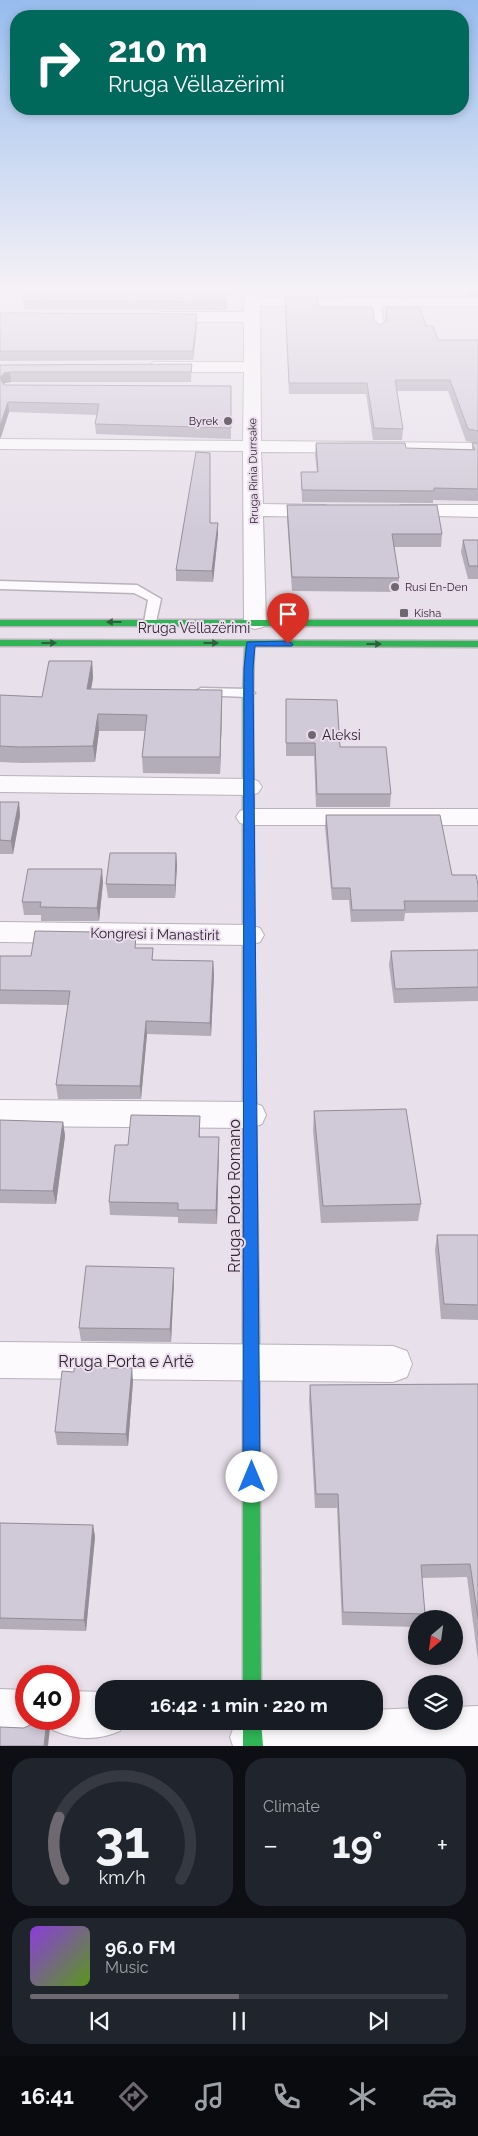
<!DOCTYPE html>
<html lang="en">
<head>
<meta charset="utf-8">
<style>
  :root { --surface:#171b24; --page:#20242c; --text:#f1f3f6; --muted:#9ea1a6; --line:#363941; --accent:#6e6870 }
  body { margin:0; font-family:Raleway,sans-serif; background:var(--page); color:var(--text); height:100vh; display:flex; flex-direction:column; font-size:19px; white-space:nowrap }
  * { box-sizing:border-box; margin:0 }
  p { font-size:16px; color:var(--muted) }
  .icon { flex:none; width:28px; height:28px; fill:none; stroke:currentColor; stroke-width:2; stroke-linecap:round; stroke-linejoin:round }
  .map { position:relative; height:1746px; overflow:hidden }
  .drawer { display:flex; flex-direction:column; gap:12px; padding:12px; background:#0d0f14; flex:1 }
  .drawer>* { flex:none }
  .top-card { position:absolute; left:10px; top:10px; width:459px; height:105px; border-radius:20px; box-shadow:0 2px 8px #0003; background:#00695c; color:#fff; overflow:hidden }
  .needle { width:32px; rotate:209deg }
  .controls { position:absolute; left:408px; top:1610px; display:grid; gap:10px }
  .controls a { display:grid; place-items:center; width:55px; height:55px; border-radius:50%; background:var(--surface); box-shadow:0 2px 8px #0003; font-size:25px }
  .speed { position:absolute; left:15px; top:1665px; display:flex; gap:10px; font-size:25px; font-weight:700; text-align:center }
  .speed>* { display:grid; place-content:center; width:65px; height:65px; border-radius:50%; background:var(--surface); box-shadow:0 2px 8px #0003; line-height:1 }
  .speed .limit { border:8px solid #d22; background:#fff; color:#111 }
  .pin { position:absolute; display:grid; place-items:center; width:42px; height:42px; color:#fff; margin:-51px -21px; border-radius:50% 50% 50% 0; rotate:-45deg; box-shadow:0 0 5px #0007 }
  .pin .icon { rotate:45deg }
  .me { position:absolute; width:55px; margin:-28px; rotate:0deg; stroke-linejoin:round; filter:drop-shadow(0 0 4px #0008) }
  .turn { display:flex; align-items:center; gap:18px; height:105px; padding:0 15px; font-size:22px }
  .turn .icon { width:65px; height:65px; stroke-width:2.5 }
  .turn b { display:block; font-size:35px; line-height:42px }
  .big { font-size:38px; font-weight:700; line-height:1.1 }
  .drawer .widget { flex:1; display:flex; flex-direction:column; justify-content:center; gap:8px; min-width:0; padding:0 18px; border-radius:20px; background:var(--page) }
  .drawer .dial { align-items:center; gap:0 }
  .dial svg { height:130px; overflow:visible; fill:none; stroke:var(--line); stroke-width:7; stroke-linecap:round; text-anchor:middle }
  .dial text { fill:var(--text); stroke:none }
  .song { display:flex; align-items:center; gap:15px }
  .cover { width:60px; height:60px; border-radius:8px; background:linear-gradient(135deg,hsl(270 70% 55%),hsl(90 70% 35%)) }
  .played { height:5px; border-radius:2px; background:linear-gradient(90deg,var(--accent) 50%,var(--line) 50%) }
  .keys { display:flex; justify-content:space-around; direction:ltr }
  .heat { display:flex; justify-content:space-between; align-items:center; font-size:28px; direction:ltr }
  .drawer .tiles { flex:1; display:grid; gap:12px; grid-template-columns:1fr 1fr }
  .widget:last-child { grid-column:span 2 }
  .trip { position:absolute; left:95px; top:1680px; width:288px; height:50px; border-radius:20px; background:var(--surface); box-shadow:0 2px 8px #0003; font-weight:700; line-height:50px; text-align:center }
  .tab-bar { display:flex; height:80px; justify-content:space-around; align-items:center; background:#090b0e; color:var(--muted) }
  .tab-bar .icon { width:35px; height:35px }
  .tab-bar .selected { color:var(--accent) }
  .tab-bar b { font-size:22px; color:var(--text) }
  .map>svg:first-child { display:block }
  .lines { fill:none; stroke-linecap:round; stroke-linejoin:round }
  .lane-casing { stroke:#b9b2ba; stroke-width:3 }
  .street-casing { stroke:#b9b2ba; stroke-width:2 }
  .fast-casing { stroke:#b9b2ba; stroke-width:3 }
  .jam-casing { stroke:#b9b2ba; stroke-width:3 }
  .lane { fill:#fcfafc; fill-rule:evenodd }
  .street { fill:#fcfafc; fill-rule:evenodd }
  .fast { fill:#30b455; fill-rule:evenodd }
  .jam { fill:#e5322d; fill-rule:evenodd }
  .wall { fill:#b3adba }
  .shaded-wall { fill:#928d97 }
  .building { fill:#d0c9d8; stroke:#928d97 }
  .oneway { fill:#2e5f3e }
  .route { fill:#1a73e8; stroke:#114b97 }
  .poi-dot { fill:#6e6870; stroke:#ebdcee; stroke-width:2 }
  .labels { text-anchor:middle; stroke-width:4; stroke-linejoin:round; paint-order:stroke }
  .far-poi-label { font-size:11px; fill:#2d272e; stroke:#ebdcee; text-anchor:start }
  .far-street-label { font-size:11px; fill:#2d272e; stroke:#ebdcee }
  .street-label { font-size:14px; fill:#2d272e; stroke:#ebdcee }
  .poi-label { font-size:14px; fill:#2d272e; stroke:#ebdcee; text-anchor:start }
  .near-street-label { font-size:16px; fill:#2d272e; stroke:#ebdcee }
</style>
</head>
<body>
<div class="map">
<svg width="478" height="1746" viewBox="0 0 478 1746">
  <rect width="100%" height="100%" fill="#e8e0ea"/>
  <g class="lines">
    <defs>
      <g id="lane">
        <polygon points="376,298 380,301 385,331 380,334 375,331 372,301"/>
        <polygon points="0,581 137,585 161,599 156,622 150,626 144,622 148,600 134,593 0,589"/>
        <polygon points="201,688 248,689 255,693 248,697 196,695 194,692"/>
      </g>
      <g id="street">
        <polygon points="245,290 259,290 259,297 478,298 478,306 260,306 261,441 478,443 478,453 261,452 263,504 324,505 331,507 334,511 331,515 324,517 263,516 266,622 263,627 255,629 247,627 244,622 243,451 0,449 0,439 243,441 244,372 154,372 146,367 154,362 244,362 244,322 159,322 151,317 159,312 244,312"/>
        <polygon points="402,505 478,505 478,517 395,515 392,511 395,507"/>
        <polygon points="0,776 249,779 258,781 262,787 258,793 249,795 0,792"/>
        <polygon points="249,809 478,809 478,825 249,825 240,823 236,817 240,811"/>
        <polygon points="0,922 250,925 260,928 264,935 260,942 250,945 0,942"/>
        <polygon points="0,1100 250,1102 262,1106 266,1115 262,1124 250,1128 0,1126"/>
        <polygon points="0,1342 393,1346 407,1351 412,1364 407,1377 393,1382 0,1378"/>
        <polygon points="0,1689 26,1690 26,1719 47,1719 42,1729 26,1736 0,1735"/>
        <path d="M69,1691L104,1692V1721H124L120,1731C98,1741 75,1740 53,1730L48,1719H69Z"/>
        <polygon points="478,1706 478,1746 233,1746 230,1737 236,1721 374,1721 374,1710 416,1708 416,1721 454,1721 454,1707"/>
      </g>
      <g id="fast">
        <rect x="0" y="620" width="478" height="6"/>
        <polygon points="0,640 478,641 478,647 254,646 253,693 255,1040 254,1043 249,1045 244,1043 243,1040 243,693 245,646 0,646"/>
        <polygon points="251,1319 256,1321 259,1326 261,1689 243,1689 243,1326 246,1321"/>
        <polygon points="243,1721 261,1721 263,1746 243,1746"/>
      </g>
      <polygon id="jam" points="249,1035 254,1037 255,1040 259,1326 256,1331 251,1333 246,1331 243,1326 243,1040 244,1037"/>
    </defs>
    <use href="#lane" class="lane-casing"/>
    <use href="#street" class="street-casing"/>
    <use href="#fast" class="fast-casing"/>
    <use href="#jam" class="jam-casing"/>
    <use href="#lane" class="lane"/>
    <use href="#street" class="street"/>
    <use href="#fast" class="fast"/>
    <use href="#jam" class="jam"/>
  </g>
  <g class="wall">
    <polygon points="28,290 243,290 242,294 227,293 226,310 24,309 23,301"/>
    <polygon points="467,290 478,290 478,297 470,296"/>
    <polygon points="285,297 319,308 374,320 380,325 385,322 386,308 426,326 438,340 478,340 478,501 433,500 433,503 302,502 301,472 317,472 315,455 316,443 406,448 472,449 472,443 478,443 466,441 448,391 397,391 403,429 402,440 373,440 366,394 289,394 285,308"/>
    <polygon points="0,313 197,324 193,360 0,361"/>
    <polygon points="192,364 191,382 11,382 5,383 4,385 231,386 231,439 96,434 95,424 97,415 9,412 1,437 0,438 0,365"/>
    <polygon points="287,505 442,534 441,547 394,547 399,578 398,592 292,591 287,518"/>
    <polygon points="210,523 218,523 218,534 213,582 176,581 176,570"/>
    <polygon points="463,540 478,540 478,579 468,579 461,552"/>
    <polygon points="92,661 93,678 91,689 222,707 220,774 143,773 142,757 145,731 99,731 95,762 22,763 0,762 0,695 42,697"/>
    <polygon points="286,699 340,747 391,794 390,807 316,807 314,756 286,756"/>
    <polygon points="0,802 19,802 20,816 13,854 0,854"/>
    <polygon points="326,815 452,875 478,885 478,912 405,913 404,921 351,922 349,900 332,900 325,827"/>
    <polygon points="176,853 177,866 175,898 108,898 106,884"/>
    <polygon points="103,882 99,921 41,921 41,915 24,915 22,902"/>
    <polygon points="95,932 95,936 137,948 154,960 213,961 214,975 211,1036 147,1034 141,1099 58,1099 56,1085 68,1005 0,1004 0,956 31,956"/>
    <polygon points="478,950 478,1001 394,1003 389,965 391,951"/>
    <polygon points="314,1111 421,1204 418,1221 321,1223 313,1130"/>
    <polygon points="200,1116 200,1137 219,1137 217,1224 178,1223 178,1217 110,1215 109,1202 128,1145"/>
    <polygon points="0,1120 63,1122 65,1136 56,1204 0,1203"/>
    <polygon points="437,1235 478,1235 478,1320 441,1319 435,1250"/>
    <polygon points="174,1268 174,1281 171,1342 81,1341 79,1328"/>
    <polygon points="74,1372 133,1381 128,1446 57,1445 55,1432"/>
    <polygon points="478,1384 478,1660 467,1577 422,1578 425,1614 424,1619 416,1619 416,1627 342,1625 337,1508 315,1508 309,1400 310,1385"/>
    <polygon points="0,1523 93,1525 95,1537 86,1631 0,1629"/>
  </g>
  <g class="shaded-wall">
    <polygon points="197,314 197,324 193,360 193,351"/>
    <polygon points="10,372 11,382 5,383 1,388 0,378 4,373"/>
    <polygon points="8,402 9,412 1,437 0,438 0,426"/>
    <polygon points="218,523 218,534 213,582 212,571"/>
    <polygon points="92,661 93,678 88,706 87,689"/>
    <polygon points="222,690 222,707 220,774 220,757"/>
    <polygon points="98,714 99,731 95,762 93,746"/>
    <polygon points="19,802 20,816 13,854 11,841"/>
    <polygon points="176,853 177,866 175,898 175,885"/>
    <polygon points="102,869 103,882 99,921 97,908"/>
    <polygon points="213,961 214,975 211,1036 210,1023"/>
    <polygon points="146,1021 147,1034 141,1099 140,1086"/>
    <polygon points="63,1122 65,1136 56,1204 53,1191"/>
    <polygon points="219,1137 219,1151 217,1224 216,1210"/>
    <polygon points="174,1268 174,1281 171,1342 170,1329"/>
    <polygon points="132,1368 133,1381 128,1446 126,1434"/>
    <polygon points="93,1525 95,1537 86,1631 84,1620"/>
    <polygon points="47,1719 50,1728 48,1746 44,1746"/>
  </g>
  <g class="building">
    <polygon points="28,290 227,290 226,302 23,301"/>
    <polygon points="285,297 318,297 319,308 373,308 374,320 380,325 387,321 386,308 420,308 426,326 433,326 438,340 478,340 478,431 468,429 450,380 395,380 403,429 374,428 367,383 289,383"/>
    <polygon points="0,313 197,314 193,351 0,351"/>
    <polygon points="192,364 191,372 10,372 4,373 0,378 4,385 231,386 231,428 95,424 99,404 8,402 0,426 0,365"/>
    <polygon points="316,443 405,443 406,448 475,450 472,443 478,443 478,489 434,488 434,491 302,490 301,472 318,472"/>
    <polygon points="196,452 210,453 210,523 218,523 212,571 176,570"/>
    <polygon points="287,505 437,505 442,534 392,534 399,578 292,577"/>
    <polygon points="463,540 478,540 478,566 469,566"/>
    <polygon points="49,661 92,661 87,689 222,690 220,757 142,757 147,715 98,714 93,746 20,747 0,746 0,695 42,697"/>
    <polygon points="286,699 337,700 340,747 386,747 391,794 317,794 315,743 286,743"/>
    <polygon points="0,802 19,802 11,841 0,840"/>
    <polygon points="326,815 440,815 452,875 476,875 478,885 478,901 404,901 405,910 352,910 350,888 332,888"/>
    <polygon points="110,853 176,853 175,885 106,884"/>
    <polygon points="28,869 102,869 97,908 40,907 41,902 22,902"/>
    <polygon points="35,931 95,932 94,935 136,936 135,948 153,948 152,960 213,961 210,1023 146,1021 140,1086 56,1085 70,991 0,990 0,956 31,956"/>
    <polygon points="478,950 478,987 395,989 391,951"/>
    <polygon points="406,1109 421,1204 323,1206 314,1111"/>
    <polygon points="131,1115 200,1116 199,1137 219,1137 216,1210 178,1210 178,1203 109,1202 115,1145 128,1145"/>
    <polygon points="0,1120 63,1122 53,1191 0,1190"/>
    <polygon points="437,1235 478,1235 478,1305 444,1304"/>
    <polygon points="86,1266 174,1268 170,1329 79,1328"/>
    <polygon points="74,1368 132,1368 126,1434 55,1432 62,1371 74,1372"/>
    <polygon points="478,1384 478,1618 470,1564 421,1565 425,1614 343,1612 338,1494 316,1494 310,1385"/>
    <polygon points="0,1523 93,1525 84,1620 0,1618"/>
    <polygon points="41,1719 47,1719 44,1746 0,1746 0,1727 24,1728 40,1720"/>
  </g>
  <defs><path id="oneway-solid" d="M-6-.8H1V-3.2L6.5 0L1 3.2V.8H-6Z" transform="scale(1.25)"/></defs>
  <g class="oneway">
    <use href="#oneway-solid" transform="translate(114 622) rotate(180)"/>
    <use href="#oneway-solid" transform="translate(49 643)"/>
    <use href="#oneway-solid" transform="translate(211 643)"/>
    <use href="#oneway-solid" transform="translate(374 644)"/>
  </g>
  <linearGradient id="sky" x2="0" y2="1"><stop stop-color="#97bced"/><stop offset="0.54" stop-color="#f5f1f6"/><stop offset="1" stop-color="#f5f1f6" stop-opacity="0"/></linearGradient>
  <rect width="478" height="534" fill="url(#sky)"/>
  <polygon class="route" points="288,641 293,644 292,646 255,646 253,668 260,1477 257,1483 252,1485 246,1483 243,1477 244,668 247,642"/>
  <g class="poi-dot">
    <circle cx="228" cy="421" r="5"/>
    <circle cx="395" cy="587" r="5"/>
    <rect x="399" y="608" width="10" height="10" rx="2.5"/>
    <circle cx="312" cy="735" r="5"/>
  </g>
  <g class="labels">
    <g class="far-poi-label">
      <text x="218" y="425" text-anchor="end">Byrek</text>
      <text x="405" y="591">Rusi En-Den</text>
      <text x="414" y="617">Kisha</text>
    </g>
    <g class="far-street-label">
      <text transform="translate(253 471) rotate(-91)" y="4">Rruga Rinia Durrsake</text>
    </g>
    <g class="street-label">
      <text x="194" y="633">Rruga Vëllazërimi</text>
      <text transform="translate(155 934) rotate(1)" y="5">Kongresi i Manastirit</text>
    </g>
    <g class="poi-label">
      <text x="322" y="740">Aleksi</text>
    </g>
    <g class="near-street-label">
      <text transform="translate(234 1196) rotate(-90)" y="6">Rruga Porto Romano</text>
      <text x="126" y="1367">Rruga Porta e Artë</text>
    </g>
  </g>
</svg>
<div class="controls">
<a><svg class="needle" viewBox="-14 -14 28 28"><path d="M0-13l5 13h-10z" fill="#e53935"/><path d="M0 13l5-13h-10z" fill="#9ea1a6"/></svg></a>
<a><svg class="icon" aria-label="layers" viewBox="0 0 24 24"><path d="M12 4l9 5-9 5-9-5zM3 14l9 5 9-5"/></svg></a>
</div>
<div class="speed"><div class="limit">40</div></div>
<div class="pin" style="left:288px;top:644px;background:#d93025"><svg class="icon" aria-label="arrive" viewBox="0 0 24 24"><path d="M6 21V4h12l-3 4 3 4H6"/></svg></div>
<svg class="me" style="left:252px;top:1477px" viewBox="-20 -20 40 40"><circle r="19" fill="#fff"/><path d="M0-13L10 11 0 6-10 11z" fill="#1a73e8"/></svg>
<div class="trip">16:42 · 1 min · 220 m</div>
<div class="top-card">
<div class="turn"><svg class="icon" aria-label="right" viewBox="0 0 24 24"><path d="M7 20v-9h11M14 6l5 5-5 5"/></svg><div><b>210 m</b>Rruga Vëllazërimi</div></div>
</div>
</div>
<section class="drawer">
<div class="tiles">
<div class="widget dial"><svg viewBox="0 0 100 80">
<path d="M14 69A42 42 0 1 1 86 69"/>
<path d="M14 69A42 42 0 0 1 11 31" stroke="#6e6870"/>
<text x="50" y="56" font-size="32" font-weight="700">31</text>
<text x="50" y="72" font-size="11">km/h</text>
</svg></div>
<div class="widget"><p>Climate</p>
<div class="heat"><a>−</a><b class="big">19°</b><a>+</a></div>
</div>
<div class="widget">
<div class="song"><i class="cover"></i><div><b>96.0 FM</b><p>Music</p></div></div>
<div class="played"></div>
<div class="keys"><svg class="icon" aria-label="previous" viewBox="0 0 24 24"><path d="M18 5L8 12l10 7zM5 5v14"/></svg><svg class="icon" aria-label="pause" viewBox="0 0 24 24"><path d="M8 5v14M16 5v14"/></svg><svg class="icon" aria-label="next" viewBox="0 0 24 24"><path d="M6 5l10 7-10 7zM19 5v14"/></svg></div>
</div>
</div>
</section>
<nav class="tab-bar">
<b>16:41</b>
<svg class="icon selected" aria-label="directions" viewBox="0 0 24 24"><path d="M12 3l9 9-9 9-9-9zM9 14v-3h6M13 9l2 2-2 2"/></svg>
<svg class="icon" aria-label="music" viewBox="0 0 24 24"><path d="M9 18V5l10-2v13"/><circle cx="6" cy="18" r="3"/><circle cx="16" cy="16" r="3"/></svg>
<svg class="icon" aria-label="phone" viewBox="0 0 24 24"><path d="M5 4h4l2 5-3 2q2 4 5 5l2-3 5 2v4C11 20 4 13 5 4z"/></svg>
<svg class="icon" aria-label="climate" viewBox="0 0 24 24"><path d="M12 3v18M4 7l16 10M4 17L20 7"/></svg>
<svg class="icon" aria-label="car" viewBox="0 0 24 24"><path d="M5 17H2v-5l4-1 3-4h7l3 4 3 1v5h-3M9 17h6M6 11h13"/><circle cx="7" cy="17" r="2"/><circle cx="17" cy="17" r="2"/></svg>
</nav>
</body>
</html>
